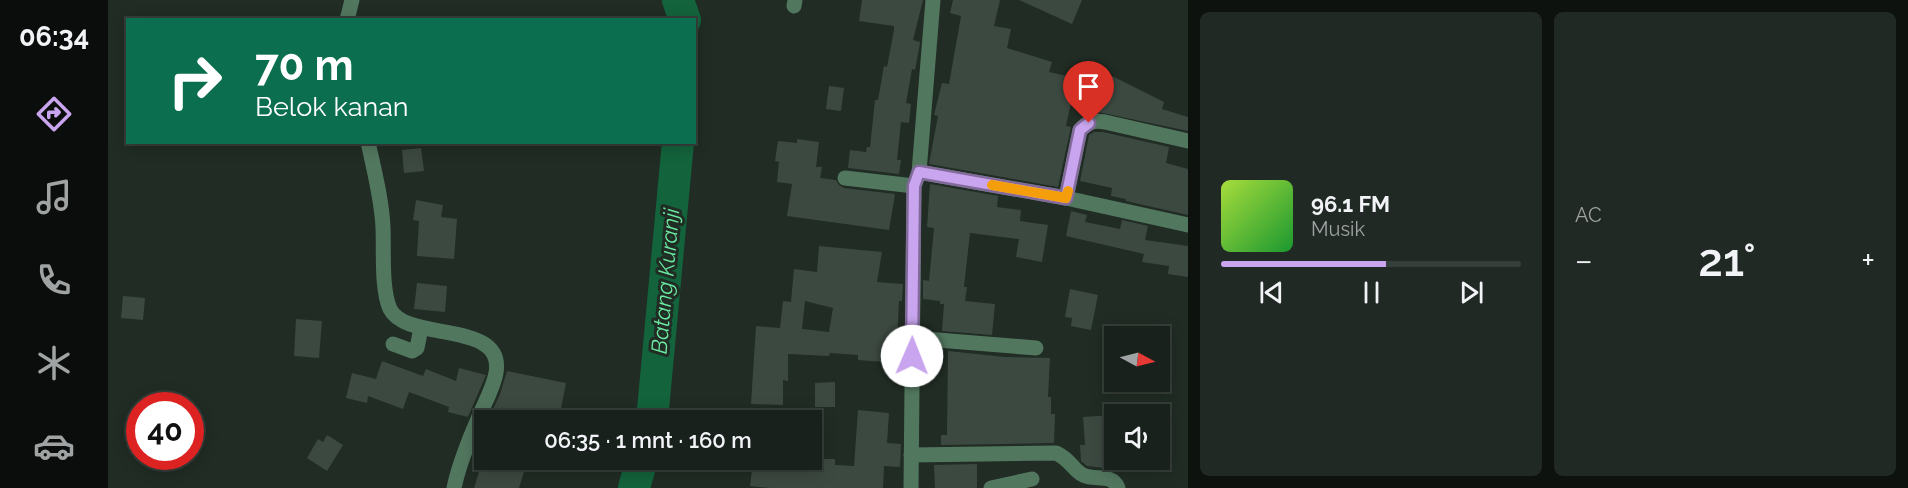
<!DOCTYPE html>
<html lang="id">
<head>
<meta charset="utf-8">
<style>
  :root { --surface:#18211b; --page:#212924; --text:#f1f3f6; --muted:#9fa3a3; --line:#363e3a; --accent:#c8a5ee }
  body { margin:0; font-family:Raleway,sans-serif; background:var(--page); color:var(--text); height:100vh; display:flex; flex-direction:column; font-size:22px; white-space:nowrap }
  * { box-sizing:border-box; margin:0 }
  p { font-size:20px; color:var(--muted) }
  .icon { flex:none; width:33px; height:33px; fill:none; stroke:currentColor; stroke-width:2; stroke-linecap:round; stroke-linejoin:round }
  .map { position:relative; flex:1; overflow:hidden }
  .drawer { display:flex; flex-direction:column; gap:12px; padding:12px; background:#0d120f; width:720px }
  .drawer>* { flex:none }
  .top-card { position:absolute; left:18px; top:18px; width:570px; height:126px; border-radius:0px; box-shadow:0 3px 15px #0003,0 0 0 2px var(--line); background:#0b6e4f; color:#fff; overflow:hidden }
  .needle { width:39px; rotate:97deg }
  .tools { position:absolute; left:996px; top:326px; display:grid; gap:12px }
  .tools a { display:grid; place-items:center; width:66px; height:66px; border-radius:0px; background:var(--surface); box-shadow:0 3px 15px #0003,0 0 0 2px var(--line); font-size:30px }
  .speed { position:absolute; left:18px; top:392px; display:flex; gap:12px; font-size:30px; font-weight:700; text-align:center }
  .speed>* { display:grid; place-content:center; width:78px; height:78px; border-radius:50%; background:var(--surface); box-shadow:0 3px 15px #0003,0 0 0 2px var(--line); line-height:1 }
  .speed .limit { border:9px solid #d22; background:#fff; color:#111 }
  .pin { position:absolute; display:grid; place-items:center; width:51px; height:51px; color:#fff; margin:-62px -26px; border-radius:50% 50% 50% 0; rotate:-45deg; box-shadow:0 0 6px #0007 }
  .pin .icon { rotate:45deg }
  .me { position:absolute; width:66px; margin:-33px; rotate:1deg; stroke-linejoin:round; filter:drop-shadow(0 0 4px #0008) }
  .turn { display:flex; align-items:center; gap:21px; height:126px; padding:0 30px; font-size:27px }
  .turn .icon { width:78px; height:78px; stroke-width:2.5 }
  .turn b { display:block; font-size:42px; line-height:51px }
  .big { font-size:45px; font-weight:600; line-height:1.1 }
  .drawer .widget { flex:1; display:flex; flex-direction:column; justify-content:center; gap:9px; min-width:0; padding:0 21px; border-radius:9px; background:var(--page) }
  .song { display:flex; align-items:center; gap:18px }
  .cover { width:72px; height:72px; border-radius:9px; background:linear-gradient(135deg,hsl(80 70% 55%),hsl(130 70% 35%)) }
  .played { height:6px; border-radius:3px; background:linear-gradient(90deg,var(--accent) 55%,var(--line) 55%) }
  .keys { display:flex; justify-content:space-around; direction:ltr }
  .heat { display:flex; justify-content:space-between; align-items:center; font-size:33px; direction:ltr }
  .drawer .tiles { flex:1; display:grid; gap:12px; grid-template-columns:repeat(2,1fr) }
  .trip { position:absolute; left:366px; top:410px; width:348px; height:60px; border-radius:0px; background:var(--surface); box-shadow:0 3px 15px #0003,0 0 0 2px var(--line); font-weight:600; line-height:60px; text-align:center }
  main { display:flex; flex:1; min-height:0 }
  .menu { display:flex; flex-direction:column; width:108px; justify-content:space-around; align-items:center; background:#0a0d0b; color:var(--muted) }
  .menu .icon { width:42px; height:42px }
  .menu .on { color:var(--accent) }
  .menu b { font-size:27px; color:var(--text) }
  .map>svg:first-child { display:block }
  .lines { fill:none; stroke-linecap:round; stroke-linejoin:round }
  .river { stroke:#13633c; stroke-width:32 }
  .building { fill:#3c4941; fill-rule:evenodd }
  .minor { stroke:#52775f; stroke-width:15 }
  .route-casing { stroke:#826b9b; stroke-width:15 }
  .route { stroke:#c8a5ee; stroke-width:10 }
  .slow { stroke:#f59e0b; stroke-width:10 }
  .labels { text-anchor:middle; stroke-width:6; stroke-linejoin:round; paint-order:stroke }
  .water-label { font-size:22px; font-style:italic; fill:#6beaa2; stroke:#202c24 }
</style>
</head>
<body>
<main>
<nav class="menu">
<b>06:34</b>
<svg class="icon on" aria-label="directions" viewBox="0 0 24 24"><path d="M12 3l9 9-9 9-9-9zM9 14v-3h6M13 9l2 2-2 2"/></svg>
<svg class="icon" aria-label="music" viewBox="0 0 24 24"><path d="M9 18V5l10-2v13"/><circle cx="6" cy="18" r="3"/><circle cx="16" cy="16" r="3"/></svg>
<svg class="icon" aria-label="phone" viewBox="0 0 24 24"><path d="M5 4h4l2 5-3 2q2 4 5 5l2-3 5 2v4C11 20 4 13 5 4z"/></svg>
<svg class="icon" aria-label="climate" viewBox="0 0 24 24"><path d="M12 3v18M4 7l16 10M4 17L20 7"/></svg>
<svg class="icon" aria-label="car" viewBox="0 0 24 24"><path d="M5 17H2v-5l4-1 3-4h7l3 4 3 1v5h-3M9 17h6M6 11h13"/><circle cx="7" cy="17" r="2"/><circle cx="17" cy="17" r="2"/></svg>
</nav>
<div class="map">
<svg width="1080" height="488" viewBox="0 0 1080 488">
  <rect width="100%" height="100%" fill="#202c24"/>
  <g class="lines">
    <g class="river">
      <polyline points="570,0 577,20"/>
      <polyline points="544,420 570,142"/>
      <polyline points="526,488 534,459"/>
    </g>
  </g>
  <g class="building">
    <polygon points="754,0 815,0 805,40 812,42 812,43 807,70 804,69 798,103 803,104 801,123 793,122 789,160 793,160 791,174 740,168 742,150 758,152 759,147 762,147 767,100 770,100 776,66 779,67 786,30 786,26 751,21"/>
    <polygon points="845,0 892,0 886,26 903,29 899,48 944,62 941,72 968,78 958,126 963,127 950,187 821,164 830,116 826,115 834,83 841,84 853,16 842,13"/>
    <polygon points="911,0 974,0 964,24"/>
    <polygon points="1004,76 1056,102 1054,109 1080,117 1080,131 990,112 992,100 1000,101"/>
    <polygon points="721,86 736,88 733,111 718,109"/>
    <polygon points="986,132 995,132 1061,147 1058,163 1080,169 1080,215 1018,201 1018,199 1003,196 1004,188 972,181 981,135"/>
    <polygon points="689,139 711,142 708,167 714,167 712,178 728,180 731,185 736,188 787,194 781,230 679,216 684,184 669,182 671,162 667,161 670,141 689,143"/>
    <polygon points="313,148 316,171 296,173 294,150"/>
    <polygon points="822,184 890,196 889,207 913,210 912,221 940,225 934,262 908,257 911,239 862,233 856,287 859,287 857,301 887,304 884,335 834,331 836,304 832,304 832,301 815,299 815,280 821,281 826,228 819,227"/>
    <polygon points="308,200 335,205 333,217 349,219 346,259 309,256 311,221 305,220"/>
    <polygon points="963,211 979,215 977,222 1012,229 1014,220 1040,226 1037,240 1080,246 1080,277 1060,274 1061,266 1034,262 1036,254 958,236"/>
    <path d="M711,246L774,252L769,282L795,284L794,301H791L788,363L750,360V355L722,353L721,356L680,354V381L675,380V405L643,404L648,326L672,328L675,301L683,302L686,269L709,272ZM697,301L725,308L721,332L694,329Z"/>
    <polygon points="309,283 339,286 337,312 306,309"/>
    <polygon points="962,289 990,295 983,330 963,326 964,318 957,317"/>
    <polygon points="15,296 37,298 35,320 13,318"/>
    <polygon points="188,319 214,321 211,358 186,356"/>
    <polygon points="840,351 897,357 942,358 940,397 943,397 943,414 947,414 946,443 833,445 833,435 839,435"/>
    <polygon points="274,361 315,376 318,369 348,381 351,368 378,375 360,417 340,412 341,407 301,392 295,409 260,396 259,403 238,398 244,373 268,379"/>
    <polygon points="399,371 458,383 451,419 432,416 431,420 380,420 392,394"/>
    <polygon points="727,382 727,407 707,407 707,383"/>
    <polygon points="750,410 781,413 779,443 793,444 792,467 776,466 775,488 662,488 642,486 645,462 651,463 651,459 727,459 727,465 746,466"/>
    <polygon points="1005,415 1006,469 979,466 973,461 972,445 977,445 975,417"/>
    <polygon points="219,435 235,445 219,471 199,458 210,439 215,442"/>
    <polygon points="375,459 420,459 411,488 366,488"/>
    <polygon points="869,464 869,488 827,488 826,465"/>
  </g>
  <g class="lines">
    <g class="minor">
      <polyline points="686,6 687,0"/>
      <polyline points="239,20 244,0"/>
      <path d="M260,142C266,170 274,200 275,228C276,249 273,289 282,309C299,343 397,319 388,373C385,389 376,404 370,419C360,442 351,464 346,488"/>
      <polyline points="811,172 958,198 1080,225"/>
      <polyline points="737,178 806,186"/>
      <path d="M958,198L972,130C979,122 986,120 997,122L1080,141"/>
      <polyline points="805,338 928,348"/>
      <polyline points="285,344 304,351 309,348 313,328"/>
      <path d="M803,455L948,453C962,459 966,471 975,475C987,481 1004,473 1010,488"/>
      <polyline points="803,488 806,186 811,172 825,0"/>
      <polyline points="883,488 924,479"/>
    </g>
  </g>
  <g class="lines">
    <defs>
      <polyline id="route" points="804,356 806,186 811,172 958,198 972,130 981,123"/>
    </defs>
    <use href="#route" class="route-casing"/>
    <use href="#route" class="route"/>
    <polyline class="slow" points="884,185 958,198 960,191"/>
  </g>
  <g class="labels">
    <g class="water-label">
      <text transform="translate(557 281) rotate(-85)" y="8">Batang Kuranji</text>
    </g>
  </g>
</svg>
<div class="tools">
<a><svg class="needle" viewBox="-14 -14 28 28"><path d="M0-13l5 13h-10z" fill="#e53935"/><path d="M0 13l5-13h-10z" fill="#9fa3a3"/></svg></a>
<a><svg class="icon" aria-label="sound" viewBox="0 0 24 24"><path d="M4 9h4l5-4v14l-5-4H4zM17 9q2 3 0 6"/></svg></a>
</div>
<div class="speed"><div class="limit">40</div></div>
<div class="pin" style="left:981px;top:123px;background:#d93025"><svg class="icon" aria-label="arrive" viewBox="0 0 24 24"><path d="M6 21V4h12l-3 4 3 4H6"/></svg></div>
<svg class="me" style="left:804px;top:356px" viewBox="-20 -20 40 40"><circle r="19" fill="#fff"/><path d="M0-13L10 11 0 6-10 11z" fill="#c8a5ee"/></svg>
<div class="trip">06:35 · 1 mnt · 160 m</div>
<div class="top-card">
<div class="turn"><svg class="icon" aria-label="right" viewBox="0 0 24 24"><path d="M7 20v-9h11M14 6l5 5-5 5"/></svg><div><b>70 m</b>Belok kanan</div></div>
</div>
</div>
<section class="drawer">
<div class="tiles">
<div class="widget">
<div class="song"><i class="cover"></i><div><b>96.1 FM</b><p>Musik</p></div></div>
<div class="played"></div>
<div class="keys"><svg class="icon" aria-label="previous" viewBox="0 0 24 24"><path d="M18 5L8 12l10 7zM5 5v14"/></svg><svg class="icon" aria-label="pause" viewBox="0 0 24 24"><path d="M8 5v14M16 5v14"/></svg><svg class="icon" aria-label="next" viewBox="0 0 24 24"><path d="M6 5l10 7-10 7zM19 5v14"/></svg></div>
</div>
<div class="widget"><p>AC</p>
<div class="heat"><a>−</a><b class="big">21°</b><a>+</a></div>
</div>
</div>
</section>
</main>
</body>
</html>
